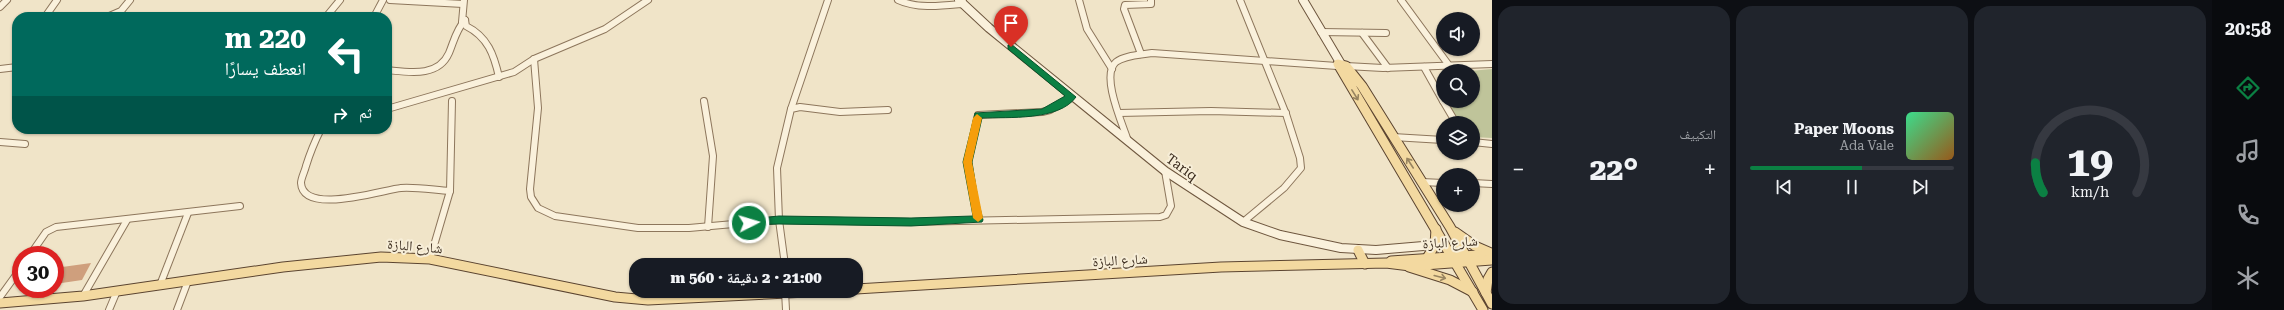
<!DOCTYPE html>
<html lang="ar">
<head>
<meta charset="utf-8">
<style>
  :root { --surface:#171b24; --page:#20242c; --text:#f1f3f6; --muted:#9ea1a6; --line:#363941; --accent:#0b8043 }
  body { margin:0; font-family:"Roboto Serif","Noto Naskh Arabic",serif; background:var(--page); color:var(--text); direction:rtl; height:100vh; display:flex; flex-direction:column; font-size:15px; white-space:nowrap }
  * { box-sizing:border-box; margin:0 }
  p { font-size:13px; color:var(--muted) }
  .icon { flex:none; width:22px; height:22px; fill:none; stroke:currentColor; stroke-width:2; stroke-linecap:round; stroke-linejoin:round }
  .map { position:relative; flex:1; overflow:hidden; direction:ltr }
  .details { display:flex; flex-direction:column; gap:6px; padding:6px; background:#0d0f14; width:720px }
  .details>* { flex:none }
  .guide { position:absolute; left:12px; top:12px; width:380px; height:122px; border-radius:16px; box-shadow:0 1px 3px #0004; direction:rtl; background:#00695c; color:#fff; overflow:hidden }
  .tools { position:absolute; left:1436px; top:12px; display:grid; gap:8px }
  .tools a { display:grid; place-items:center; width:44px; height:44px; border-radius:50%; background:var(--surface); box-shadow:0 1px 3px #0004; font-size:20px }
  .speed { position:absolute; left:12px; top:246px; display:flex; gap:8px; font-size:20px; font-weight:700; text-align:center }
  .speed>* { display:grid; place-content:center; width:52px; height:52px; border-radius:50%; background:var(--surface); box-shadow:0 1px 3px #0004; line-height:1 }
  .speed .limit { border:6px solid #d22; background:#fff; color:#111 }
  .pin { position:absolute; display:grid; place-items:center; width:34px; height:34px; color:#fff; margin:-41px -17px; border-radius:50% 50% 50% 0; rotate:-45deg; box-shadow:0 0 4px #0007 }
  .pin .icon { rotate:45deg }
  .me { position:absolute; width:44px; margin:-22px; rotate:85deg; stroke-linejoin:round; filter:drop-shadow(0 0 3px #0008) }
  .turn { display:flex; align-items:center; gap:14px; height:84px; padding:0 20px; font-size:18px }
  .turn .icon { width:52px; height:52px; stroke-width:2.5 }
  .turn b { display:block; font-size:28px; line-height:34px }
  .then { display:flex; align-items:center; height:38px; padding:0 20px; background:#0003; gap:8px; font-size:15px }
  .big { font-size:30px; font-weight:800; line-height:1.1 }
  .details .widget { flex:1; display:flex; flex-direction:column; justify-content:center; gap:6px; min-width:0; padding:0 14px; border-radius:16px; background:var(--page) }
  .details .dial { align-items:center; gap:0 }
  .dial svg { height:104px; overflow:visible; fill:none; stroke:var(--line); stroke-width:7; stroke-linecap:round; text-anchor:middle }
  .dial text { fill:var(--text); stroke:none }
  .song { display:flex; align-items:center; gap:12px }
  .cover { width:48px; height:48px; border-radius:6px; background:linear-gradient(135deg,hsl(150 70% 55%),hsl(30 70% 35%)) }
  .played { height:4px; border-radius:2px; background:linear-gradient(90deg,var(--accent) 55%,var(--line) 55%) }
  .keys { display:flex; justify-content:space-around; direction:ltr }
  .heat { display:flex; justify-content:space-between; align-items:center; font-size:22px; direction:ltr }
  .details .tiles { flex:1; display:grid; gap:6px; grid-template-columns:repeat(3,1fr) }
  .trip { position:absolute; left:629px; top:258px; width:234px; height:40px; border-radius:16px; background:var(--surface); box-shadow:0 1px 3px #0004; font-weight:800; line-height:40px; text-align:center; direction:rtl }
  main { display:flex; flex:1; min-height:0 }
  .menu { display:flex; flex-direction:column; width:72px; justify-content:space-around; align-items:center; background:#090b0e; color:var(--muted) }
  .menu .icon { width:28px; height:28px }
  .menu .on { color:var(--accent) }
  .menu b { font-size:18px; color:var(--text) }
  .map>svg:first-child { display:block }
  .cemetery { fill:#bfc49a }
  .building { fill:#cf9f7d }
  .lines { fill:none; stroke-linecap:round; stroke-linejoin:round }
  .minor-casing { stroke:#8d765c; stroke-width:8 }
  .secondary-casing { stroke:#6f573f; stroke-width:10 }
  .primary-casing { stroke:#5b4430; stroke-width:11 }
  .minor { stroke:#faf1dc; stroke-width:6 }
  .secondary { stroke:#faf1dc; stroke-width:8 }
  .primary { stroke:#f3d9a0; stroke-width:9 }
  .oneway { stroke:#988460 }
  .route { fill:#0b8043; stroke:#07532c }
  .slow { fill:#f59e0b }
  .labels { text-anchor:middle; stroke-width:4; stroke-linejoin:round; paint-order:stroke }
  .street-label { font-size:14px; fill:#3d2e20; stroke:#f7eed8 }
</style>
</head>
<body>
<main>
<nav class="menu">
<b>20:58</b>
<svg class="icon on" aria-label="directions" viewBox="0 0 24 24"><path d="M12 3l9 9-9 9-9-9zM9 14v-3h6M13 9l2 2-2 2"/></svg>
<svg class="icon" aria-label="music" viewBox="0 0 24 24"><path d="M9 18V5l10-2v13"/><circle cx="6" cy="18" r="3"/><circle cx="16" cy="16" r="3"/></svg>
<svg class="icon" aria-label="phone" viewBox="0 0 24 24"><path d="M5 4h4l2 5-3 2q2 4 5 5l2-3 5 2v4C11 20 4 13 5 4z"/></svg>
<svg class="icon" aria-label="climate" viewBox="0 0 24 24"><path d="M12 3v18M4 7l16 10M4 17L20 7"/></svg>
</nav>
<section class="details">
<div class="tiles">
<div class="widget dial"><svg viewBox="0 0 100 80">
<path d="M14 69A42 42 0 1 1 86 69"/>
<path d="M14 69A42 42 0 0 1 8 46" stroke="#0b8043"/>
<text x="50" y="56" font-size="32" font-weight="700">19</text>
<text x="50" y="72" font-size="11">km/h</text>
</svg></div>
<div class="widget">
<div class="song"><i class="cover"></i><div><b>Paper Moons</b><p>Ada Vale</p></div></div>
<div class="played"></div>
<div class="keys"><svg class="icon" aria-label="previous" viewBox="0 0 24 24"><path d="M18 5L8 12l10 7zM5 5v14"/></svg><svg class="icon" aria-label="pause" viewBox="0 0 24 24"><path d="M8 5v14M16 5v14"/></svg><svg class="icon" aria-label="next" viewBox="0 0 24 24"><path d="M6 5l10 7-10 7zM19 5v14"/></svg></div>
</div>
<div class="widget"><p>التكييف</p>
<div class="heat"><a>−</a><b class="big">22°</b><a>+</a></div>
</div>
</div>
</section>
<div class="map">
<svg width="1492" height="310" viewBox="0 0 1492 310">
  <rect width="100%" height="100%" fill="#f0e4c8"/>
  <polygon class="cemetery" points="1492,69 1492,138 1473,137 1473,123 1459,123 1447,101 1473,101 1473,71 1470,71"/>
  <polygon class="building" points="91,263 82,280 55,284 55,268"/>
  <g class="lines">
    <defs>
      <g id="minor">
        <polyline points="390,0 463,4"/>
        <path d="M464,0L462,22L465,20L466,26C488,37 494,55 499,77"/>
        <path d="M898,0C917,9 941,6 962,4L963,2"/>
        <polyline points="1079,0 1087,29 1112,69"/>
        <polyline points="1240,0 1286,114 1300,158 1301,168 1284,188 1243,222"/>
        <polyline points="1401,0 1448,64"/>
        <polyline points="0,7 7,0"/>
        <polyline points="45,17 57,0"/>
        <polyline points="107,17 121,11 130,0"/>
        <polyline points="326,17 340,0"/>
        <polyline points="374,17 383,0"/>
        <polyline points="1321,32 1386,33"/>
        <polyline points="1362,33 1388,68"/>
        <polyline points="1141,54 1124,9 1125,5 1151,4 1151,0"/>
        <polyline points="534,59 538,108 530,189 531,197 538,208 555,216 638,228 689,228 779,220 785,265"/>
        <polyline points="1346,66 1383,68 1492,64"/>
        <polyline points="1424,67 1443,101"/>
        <polyline points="0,69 17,67"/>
        <path d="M387,70C408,72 438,78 449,53C454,41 456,30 465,20"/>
        <polyline points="704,101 713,156 708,227"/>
        <polyline points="1443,101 1456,123"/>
        <polyline points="387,109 514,72 534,59 605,29 648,0"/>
        <polyline points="791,109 828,0"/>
        <polyline points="888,110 840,112 800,107 791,109 777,168 779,220 911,222 1160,217 1166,215 1171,206 1165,171"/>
        <polyline points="1119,113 1211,111 1286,113"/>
        <path d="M321,129C315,141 310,153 306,166C305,171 301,178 301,183C303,216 382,190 401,188C417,187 434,190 450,191"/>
        <polyline points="1393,137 1443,140"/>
        <path d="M1128,141C1123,125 1100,75 1116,62C1125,55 1141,55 1152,53L1337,66"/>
        <polyline points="0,142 25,144"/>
        <polyline points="1473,142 1492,144"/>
        <polyline points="1422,182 1443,183"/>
        <polyline points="1473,183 1492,184"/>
        <polyline points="978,220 968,162 978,115 1042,112 1050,110 1072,97"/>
        <polyline points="30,255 46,232 56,227 240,206"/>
        <polyline points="430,259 450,191 452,101"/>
        <polyline points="160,285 188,213"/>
        <polyline points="785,291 786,310"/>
        <polyline points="83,296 127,220"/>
        <polyline points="0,297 21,268"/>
        <polyline points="109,310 117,291"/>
        <polyline points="177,310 188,281"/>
      </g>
      <g id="secondary">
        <polyline points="959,0 989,28 1165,171 1243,222 1280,235 1341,248 1376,250 1435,245"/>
        <polyline points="1303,0 1341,64"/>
      </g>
      <g id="primary">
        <polyline points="1455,232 1475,246 1491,253"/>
        <polyline points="1358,250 1365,264"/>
        <polyline points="1427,258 1435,245 1436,229"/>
        <polyline points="1391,261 1492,254"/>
        <polyline points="1409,267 1450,280 1473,292"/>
        <polyline points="856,289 1221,267 1386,263 1410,266 1492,260"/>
        <polyline points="1486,293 1488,279 1492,272"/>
        <polyline points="0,303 83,296 283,267 381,257 430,259 615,297 648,300 827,291"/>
        <polyline points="1483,310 1338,64 1346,66 1362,86 1450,227 1492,304"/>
      </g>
    </defs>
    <use href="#minor" class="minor-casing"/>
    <use href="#secondary" class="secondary-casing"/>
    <use href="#primary" class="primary-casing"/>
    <use href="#minor" class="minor"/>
    <use href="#secondary" class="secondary"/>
    <use href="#primary" class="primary"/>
  </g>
  <defs><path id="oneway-shaft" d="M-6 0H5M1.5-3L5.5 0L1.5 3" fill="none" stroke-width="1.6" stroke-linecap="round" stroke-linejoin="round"/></defs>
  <g class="oneway">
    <use href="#oneway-shaft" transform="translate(1355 95) rotate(58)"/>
    <use href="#oneway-shaft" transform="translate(1410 163) rotate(-123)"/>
    <use href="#oneway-shaft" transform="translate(1440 277) rotate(14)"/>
  </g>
  <path class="route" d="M1011,44L1076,97C1059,121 1008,117 982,118L972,162L978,200L983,220L982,222L911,226L779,224L746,225V220L749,219L779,216L911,218L973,216L963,162L975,113L1042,109L1065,96L1008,49V45Z"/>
  <polygon class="slow" points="977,114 982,118 972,162 983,218 978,222 973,218 963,162 973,118"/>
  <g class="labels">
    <g class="street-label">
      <text transform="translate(1182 167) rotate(36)" y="5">Tariq</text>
      <text transform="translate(1450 242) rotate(-3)" y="5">شارع البازة</text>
      <text transform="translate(415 246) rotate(5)" y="5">شارع البازة</text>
      <text transform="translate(1120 260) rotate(-3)" y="5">شارع البازة</text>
    </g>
  </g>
</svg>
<div class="tools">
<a><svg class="icon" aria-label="sound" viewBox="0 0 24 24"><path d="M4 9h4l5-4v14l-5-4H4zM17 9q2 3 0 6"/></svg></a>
<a><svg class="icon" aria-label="search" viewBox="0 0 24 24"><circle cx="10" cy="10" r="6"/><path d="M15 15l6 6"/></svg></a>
<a><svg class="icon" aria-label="layers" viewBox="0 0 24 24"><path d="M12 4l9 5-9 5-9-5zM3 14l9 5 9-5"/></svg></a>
<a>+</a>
</div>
<div class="speed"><div class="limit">30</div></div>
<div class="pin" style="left:1011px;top:47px;background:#d93025"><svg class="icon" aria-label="arrive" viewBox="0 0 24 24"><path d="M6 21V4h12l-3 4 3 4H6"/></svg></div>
<svg class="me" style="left:749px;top:223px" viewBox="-20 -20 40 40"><circle r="17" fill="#0b8043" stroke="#fff" stroke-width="3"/><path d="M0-11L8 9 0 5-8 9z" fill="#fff"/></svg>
<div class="trip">21:00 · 2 دقيقة · 560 m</div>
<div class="guide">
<div class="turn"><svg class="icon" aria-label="left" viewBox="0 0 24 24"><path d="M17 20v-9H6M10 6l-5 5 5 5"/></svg><div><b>220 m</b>انعطف يسارًا</div></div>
<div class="then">ثم<svg class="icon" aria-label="right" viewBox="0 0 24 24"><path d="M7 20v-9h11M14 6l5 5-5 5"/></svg></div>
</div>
</div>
</main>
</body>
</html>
